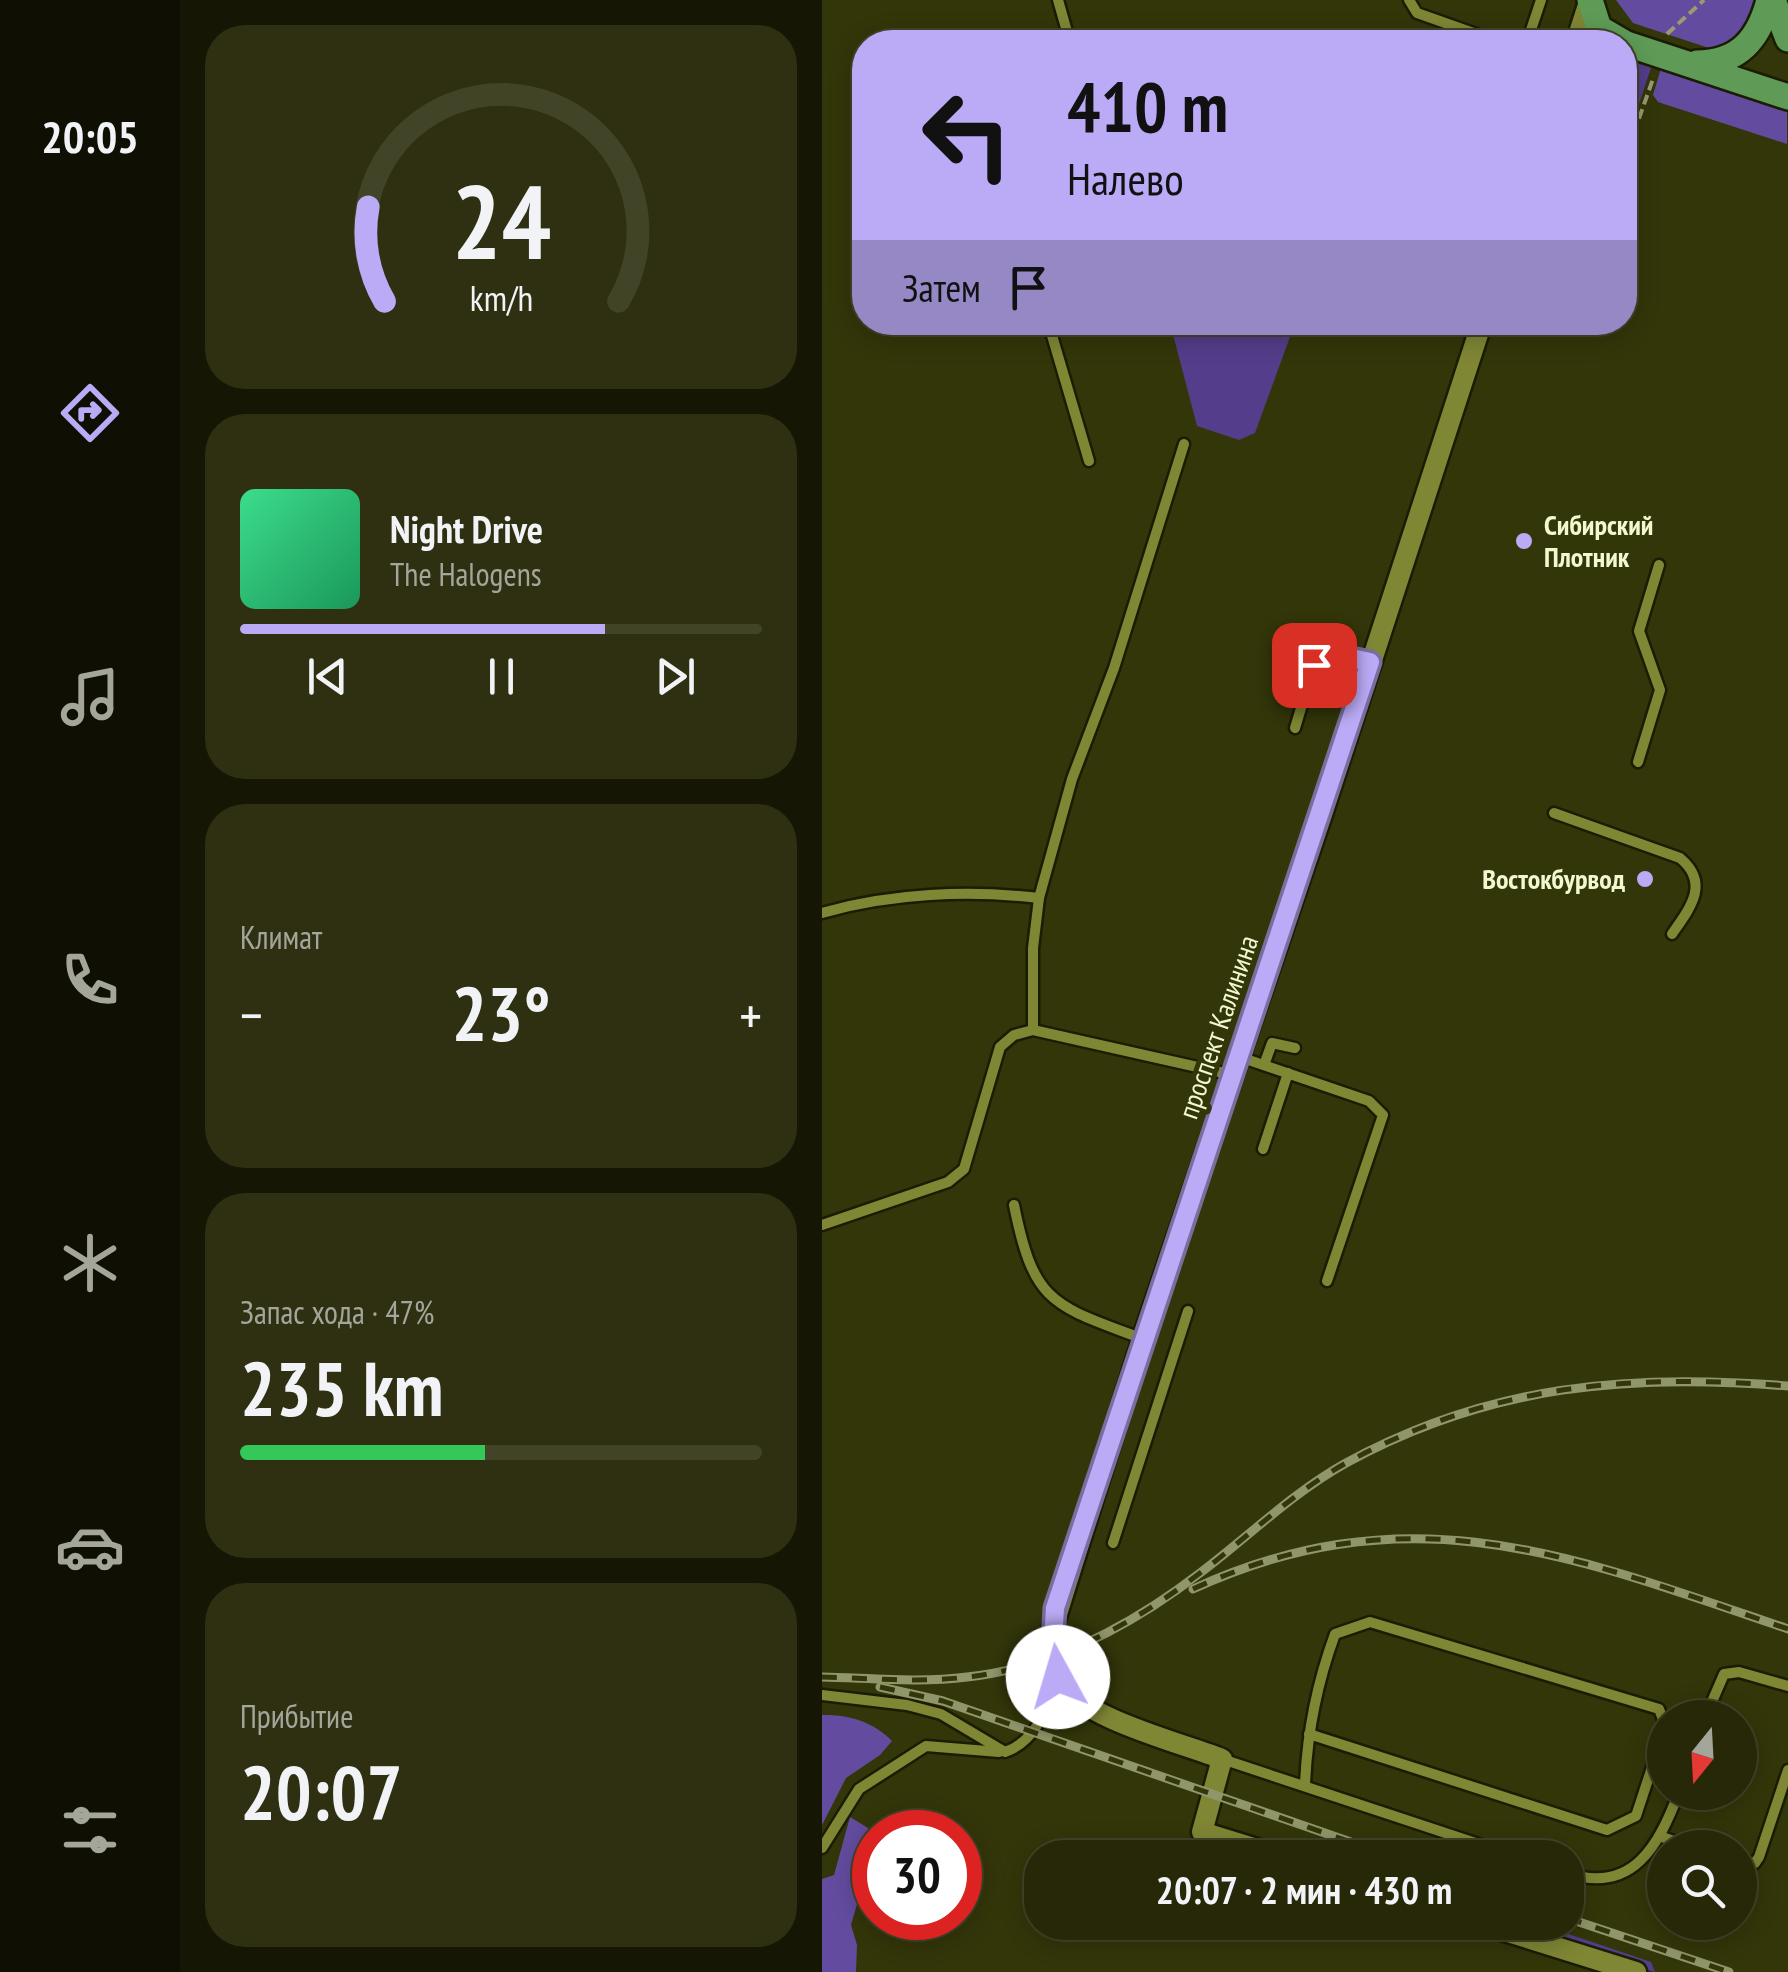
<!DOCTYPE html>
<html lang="ru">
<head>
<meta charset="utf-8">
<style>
  :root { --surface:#262807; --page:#2e3011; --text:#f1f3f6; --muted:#a4a69b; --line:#424428; --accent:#bbaaf6 }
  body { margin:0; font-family:"PT Sans Narrow",sans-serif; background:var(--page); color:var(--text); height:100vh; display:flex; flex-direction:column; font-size:38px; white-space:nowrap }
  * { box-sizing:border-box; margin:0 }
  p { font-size:32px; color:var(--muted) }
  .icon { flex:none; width:55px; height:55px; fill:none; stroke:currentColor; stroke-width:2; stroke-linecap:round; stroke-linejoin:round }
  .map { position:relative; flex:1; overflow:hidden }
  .side { display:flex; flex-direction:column; gap:25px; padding:25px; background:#151604; width:642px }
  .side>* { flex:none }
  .top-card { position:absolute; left:30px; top:30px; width:785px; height:305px; border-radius:40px; box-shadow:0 5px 25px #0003,0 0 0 2px var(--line); background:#bbaaf6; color:#111; overflow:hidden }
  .needle { width:65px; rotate:198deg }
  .tools { position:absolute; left:825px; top:1700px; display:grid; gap:20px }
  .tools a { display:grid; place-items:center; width:110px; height:110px; border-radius:50%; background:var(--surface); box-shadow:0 5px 25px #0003,0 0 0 2px var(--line); font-size:50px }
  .speed { position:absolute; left:30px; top:1810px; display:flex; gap:20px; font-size:50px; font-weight:700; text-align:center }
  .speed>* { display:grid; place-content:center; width:130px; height:130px; border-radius:50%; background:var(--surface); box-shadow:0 5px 25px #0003,0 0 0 2px var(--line); line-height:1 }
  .speed .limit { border:15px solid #d22; background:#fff; color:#111 }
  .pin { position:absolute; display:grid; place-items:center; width:85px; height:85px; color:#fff; margin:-42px; border-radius:20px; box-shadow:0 5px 15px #0006 }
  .me { position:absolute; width:110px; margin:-55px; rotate:354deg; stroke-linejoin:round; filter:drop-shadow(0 0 8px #0008) }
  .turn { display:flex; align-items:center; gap:35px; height:210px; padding:0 50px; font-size:45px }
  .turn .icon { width:130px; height:130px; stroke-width:2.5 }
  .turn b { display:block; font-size:70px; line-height:85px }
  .then { display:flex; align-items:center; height:95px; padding:0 50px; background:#0003; gap:20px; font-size:38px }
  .big { font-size:75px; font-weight:700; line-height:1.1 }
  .side .widget { flex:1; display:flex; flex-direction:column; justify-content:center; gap:15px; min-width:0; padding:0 35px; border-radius:40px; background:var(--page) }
  .side .dial { align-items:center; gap:0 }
  .dial svg { height:260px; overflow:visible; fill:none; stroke:var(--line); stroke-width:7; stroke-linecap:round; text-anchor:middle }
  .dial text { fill:var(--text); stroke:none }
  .song { display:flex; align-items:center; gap:30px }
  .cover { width:120px; height:120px; border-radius:15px; background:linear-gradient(135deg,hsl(150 70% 55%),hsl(150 70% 35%)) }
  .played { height:10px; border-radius:5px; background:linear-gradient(90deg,var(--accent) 70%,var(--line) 70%) }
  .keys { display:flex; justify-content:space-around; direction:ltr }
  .heat { display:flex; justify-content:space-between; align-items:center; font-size:55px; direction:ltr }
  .charge { height:15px; border-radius:8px; background:linear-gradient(90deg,#34c759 47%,var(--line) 0) }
  .trip { position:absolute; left:202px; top:1840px; width:560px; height:100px; border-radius:40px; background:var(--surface); box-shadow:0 5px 25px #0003,0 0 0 2px var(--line); font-weight:700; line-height:100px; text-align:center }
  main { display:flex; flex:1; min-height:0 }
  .tabs { display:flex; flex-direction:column; width:180px; justify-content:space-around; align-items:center; background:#0f1003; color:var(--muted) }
  .tabs .icon { width:70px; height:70px }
  .tabs .on { color:var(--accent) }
  .tabs b { font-size:45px; color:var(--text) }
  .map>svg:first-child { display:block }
  .green { fill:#543d8b }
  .forest { fill:#634c9f }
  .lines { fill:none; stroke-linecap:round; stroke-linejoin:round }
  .lane-casing { stroke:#1a1c04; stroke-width:15 }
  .street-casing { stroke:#1a1c04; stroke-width:25 }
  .secondary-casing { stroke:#1a1c04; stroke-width:30 }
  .path { stroke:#979b70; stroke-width:4; stroke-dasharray:10 5; stroke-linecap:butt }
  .lane { stroke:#7f8634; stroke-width:10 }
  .street { stroke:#7f8634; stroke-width:20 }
  .secondary { stroke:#5f9b57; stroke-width:25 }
  .rail-casing { stroke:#90956a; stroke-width:9 }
  .rail { stroke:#333609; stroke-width:5; stroke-dasharray:15; stroke-linecap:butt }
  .route-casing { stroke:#7a6ea0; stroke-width:25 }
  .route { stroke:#bbaaf6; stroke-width:18 }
  .poi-dot { fill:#bbaaf6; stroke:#333609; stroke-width:4 }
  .labels { text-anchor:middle; stroke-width:10; stroke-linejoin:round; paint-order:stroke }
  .poi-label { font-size:28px; font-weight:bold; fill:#f2f8cf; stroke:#333609; text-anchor:start }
  .street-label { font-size:28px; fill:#f2f8cf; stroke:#333609 }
</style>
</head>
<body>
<main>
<nav class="tabs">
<b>20:05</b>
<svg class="icon on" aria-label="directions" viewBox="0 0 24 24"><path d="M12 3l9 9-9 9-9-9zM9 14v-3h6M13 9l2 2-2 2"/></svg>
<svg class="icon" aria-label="music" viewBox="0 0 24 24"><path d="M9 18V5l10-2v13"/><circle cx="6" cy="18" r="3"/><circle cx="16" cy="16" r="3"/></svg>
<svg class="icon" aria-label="phone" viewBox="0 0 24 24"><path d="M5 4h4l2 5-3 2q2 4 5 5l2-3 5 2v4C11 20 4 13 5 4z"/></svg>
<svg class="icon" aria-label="climate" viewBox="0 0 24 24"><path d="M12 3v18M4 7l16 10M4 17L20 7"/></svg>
<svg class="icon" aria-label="car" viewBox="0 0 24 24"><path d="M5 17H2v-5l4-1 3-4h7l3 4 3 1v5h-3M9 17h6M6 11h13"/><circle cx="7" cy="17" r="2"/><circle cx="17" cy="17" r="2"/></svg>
<svg class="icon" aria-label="filters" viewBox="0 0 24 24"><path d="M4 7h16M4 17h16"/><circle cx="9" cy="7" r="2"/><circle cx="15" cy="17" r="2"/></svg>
</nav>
<section class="side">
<div class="widget dial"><svg viewBox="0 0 100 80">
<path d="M14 69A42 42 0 1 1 86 69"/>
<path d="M14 69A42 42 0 0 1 9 40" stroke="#bbaaf6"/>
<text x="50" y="56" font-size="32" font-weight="700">24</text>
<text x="50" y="72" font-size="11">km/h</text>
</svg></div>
<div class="widget">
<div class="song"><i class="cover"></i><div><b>Night Drive</b><p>The Halogens</p></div></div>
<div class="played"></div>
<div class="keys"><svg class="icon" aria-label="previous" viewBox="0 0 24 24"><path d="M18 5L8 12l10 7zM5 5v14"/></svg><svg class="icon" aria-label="pause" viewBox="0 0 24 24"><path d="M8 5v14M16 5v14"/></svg><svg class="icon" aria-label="next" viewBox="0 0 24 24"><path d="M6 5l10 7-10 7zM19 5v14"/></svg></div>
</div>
<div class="widget"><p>Климат</p>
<div class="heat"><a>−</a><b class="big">23°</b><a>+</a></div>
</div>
<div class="widget"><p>Запас хода · 47%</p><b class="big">235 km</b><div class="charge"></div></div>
<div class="widget"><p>Прибытие</p><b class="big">20:07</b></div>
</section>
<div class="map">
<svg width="966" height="1972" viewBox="0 0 966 1972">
  <rect width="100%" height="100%" fill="#333609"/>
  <g class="green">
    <polygon points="803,57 830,65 812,119 803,115"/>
    <polygon points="348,323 473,323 433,433 417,440 375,426"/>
    <polygon points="672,1923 714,1923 829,1962 833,1972"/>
  </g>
  <g class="forest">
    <path d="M794,0H933C938,27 915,37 896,51L811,23Z"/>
    <polygon points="839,68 965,109 965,144 836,102 831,95"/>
    <path d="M0,1715C26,1714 52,1722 70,1741L58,1755L24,1778L0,1825Z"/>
    <polygon points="28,1817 46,1828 40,1887 29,1925 35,1945 34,1972 0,1972 0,1879 12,1875"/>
  </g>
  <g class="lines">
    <defs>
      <g id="lane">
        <polyline points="236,0 248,42"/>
        <polyline points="587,0 595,13 677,42"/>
        <polyline points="705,42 719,0"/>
        <polyline points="226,322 267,461"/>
        <polyline points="473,728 492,665 507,653 548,662"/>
        <polyline points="816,762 838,690 817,631 837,565"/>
        <path d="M732,813L858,858C888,883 869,907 850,934"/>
        <path d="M0,913C68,893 147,890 217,898"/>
        <polyline points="211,1030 211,948 217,898 250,779 292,668 362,444"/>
        <polyline points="418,1057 547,1101 561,1115 505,1281"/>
        <polyline points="442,1065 450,1043 473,1048"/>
        <polyline points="441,1149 466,1073"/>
        <path d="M192,1205C212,1305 231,1305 321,1339"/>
        <polyline points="0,1225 126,1182 142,1169 178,1047 192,1035 211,1030 411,1075"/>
        <polyline points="291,1543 366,1311"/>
        <path d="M0,1695L85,1705L119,1714L183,1752C215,1741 225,1707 236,1678"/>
        <polyline points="883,1718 902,1674 917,1672 966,1686"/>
        <polyline points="487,1734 785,1830 814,1816 842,1731"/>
        <polyline points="400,1759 699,1858"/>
        <path d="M483,1785C485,1733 495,1683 513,1634L548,1622L837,1709L842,1722"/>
        <polyline points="840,1837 873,1848"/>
        <polyline points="0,1848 37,1789 104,1746 177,1752"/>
        <polyline points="918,1861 933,1863 937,1857 966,1770"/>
        <path d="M745,1873C811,1895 837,1845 857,1792"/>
      </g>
      <g id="street">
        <polyline points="754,42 767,2"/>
        <path d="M464,1858L380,1832L400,1759C360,1743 258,1718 238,1681C229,1663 230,1646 231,1627L323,1332L499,817L660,322"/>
        <polyline points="654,1922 814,1972"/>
      </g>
      <g id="secondary">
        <polyline points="768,0 777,28 801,42"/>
        <polyline points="951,0 966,39"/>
        <polyline points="802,43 966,97"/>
        <path d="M875,63C917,63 937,39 947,0"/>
      </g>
    </defs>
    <use href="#lane" class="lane-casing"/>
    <use href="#street" class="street-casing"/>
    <use href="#secondary" class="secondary-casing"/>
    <g class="path">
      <polyline points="845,34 882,0"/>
      <polyline points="802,161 832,76"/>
    </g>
    <use href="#lane" class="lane"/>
    <use href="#street" class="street"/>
    <use href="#secondary" class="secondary"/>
    <defs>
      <g id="rail">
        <path d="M371,1589C590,1489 754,1557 966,1629"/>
        <path d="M0,1677C47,1678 98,1683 145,1677C230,1668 310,1625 378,1573C426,1537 470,1493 524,1463C667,1385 806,1373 966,1386"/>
        <polyline points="58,1687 121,1701 575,1858"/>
        <polyline points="745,1918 907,1972"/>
      </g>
    </defs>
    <use href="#rail" class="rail-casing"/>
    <use href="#rail" class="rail"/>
  </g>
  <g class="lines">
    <defs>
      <polyline id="route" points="236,1677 230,1658 233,1608 548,662 506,653 492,665"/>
    </defs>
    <use href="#route" class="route-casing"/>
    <use href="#route" class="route"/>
  </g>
  <g class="poi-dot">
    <circle cx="702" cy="541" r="10"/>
    <circle cx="823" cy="879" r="10"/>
  </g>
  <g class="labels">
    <g class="poi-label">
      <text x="722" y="535">Сибирский<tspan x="722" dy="32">Плотник</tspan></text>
      <text x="803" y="889" text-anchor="end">Востокбурвод</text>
    </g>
    <g class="street-label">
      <text transform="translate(396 1027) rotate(-71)" y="10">проспект Калинина</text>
    </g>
  </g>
</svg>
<div class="tools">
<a><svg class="needle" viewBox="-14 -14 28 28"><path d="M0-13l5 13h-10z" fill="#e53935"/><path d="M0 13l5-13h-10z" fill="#a4a69b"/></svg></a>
<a><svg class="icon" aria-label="search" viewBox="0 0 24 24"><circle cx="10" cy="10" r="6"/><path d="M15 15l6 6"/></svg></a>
</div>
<div class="speed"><div class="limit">30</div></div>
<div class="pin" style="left:492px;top:665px;background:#d93025"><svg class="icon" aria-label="arrive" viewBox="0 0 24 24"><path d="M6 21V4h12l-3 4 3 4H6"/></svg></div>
<svg class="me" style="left:236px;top:1677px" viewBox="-20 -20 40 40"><circle r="19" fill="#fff"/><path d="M0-13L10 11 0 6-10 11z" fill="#bbaaf6"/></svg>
<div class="trip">20:07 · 2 мин · 430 m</div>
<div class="top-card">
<div class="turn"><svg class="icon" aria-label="left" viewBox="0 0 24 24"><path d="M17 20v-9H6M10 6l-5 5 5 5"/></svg><div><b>410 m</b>Налево</div></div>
<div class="then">Затем<svg class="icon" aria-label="arrive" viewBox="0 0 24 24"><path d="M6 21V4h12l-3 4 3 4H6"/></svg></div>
</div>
</div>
</main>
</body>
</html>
